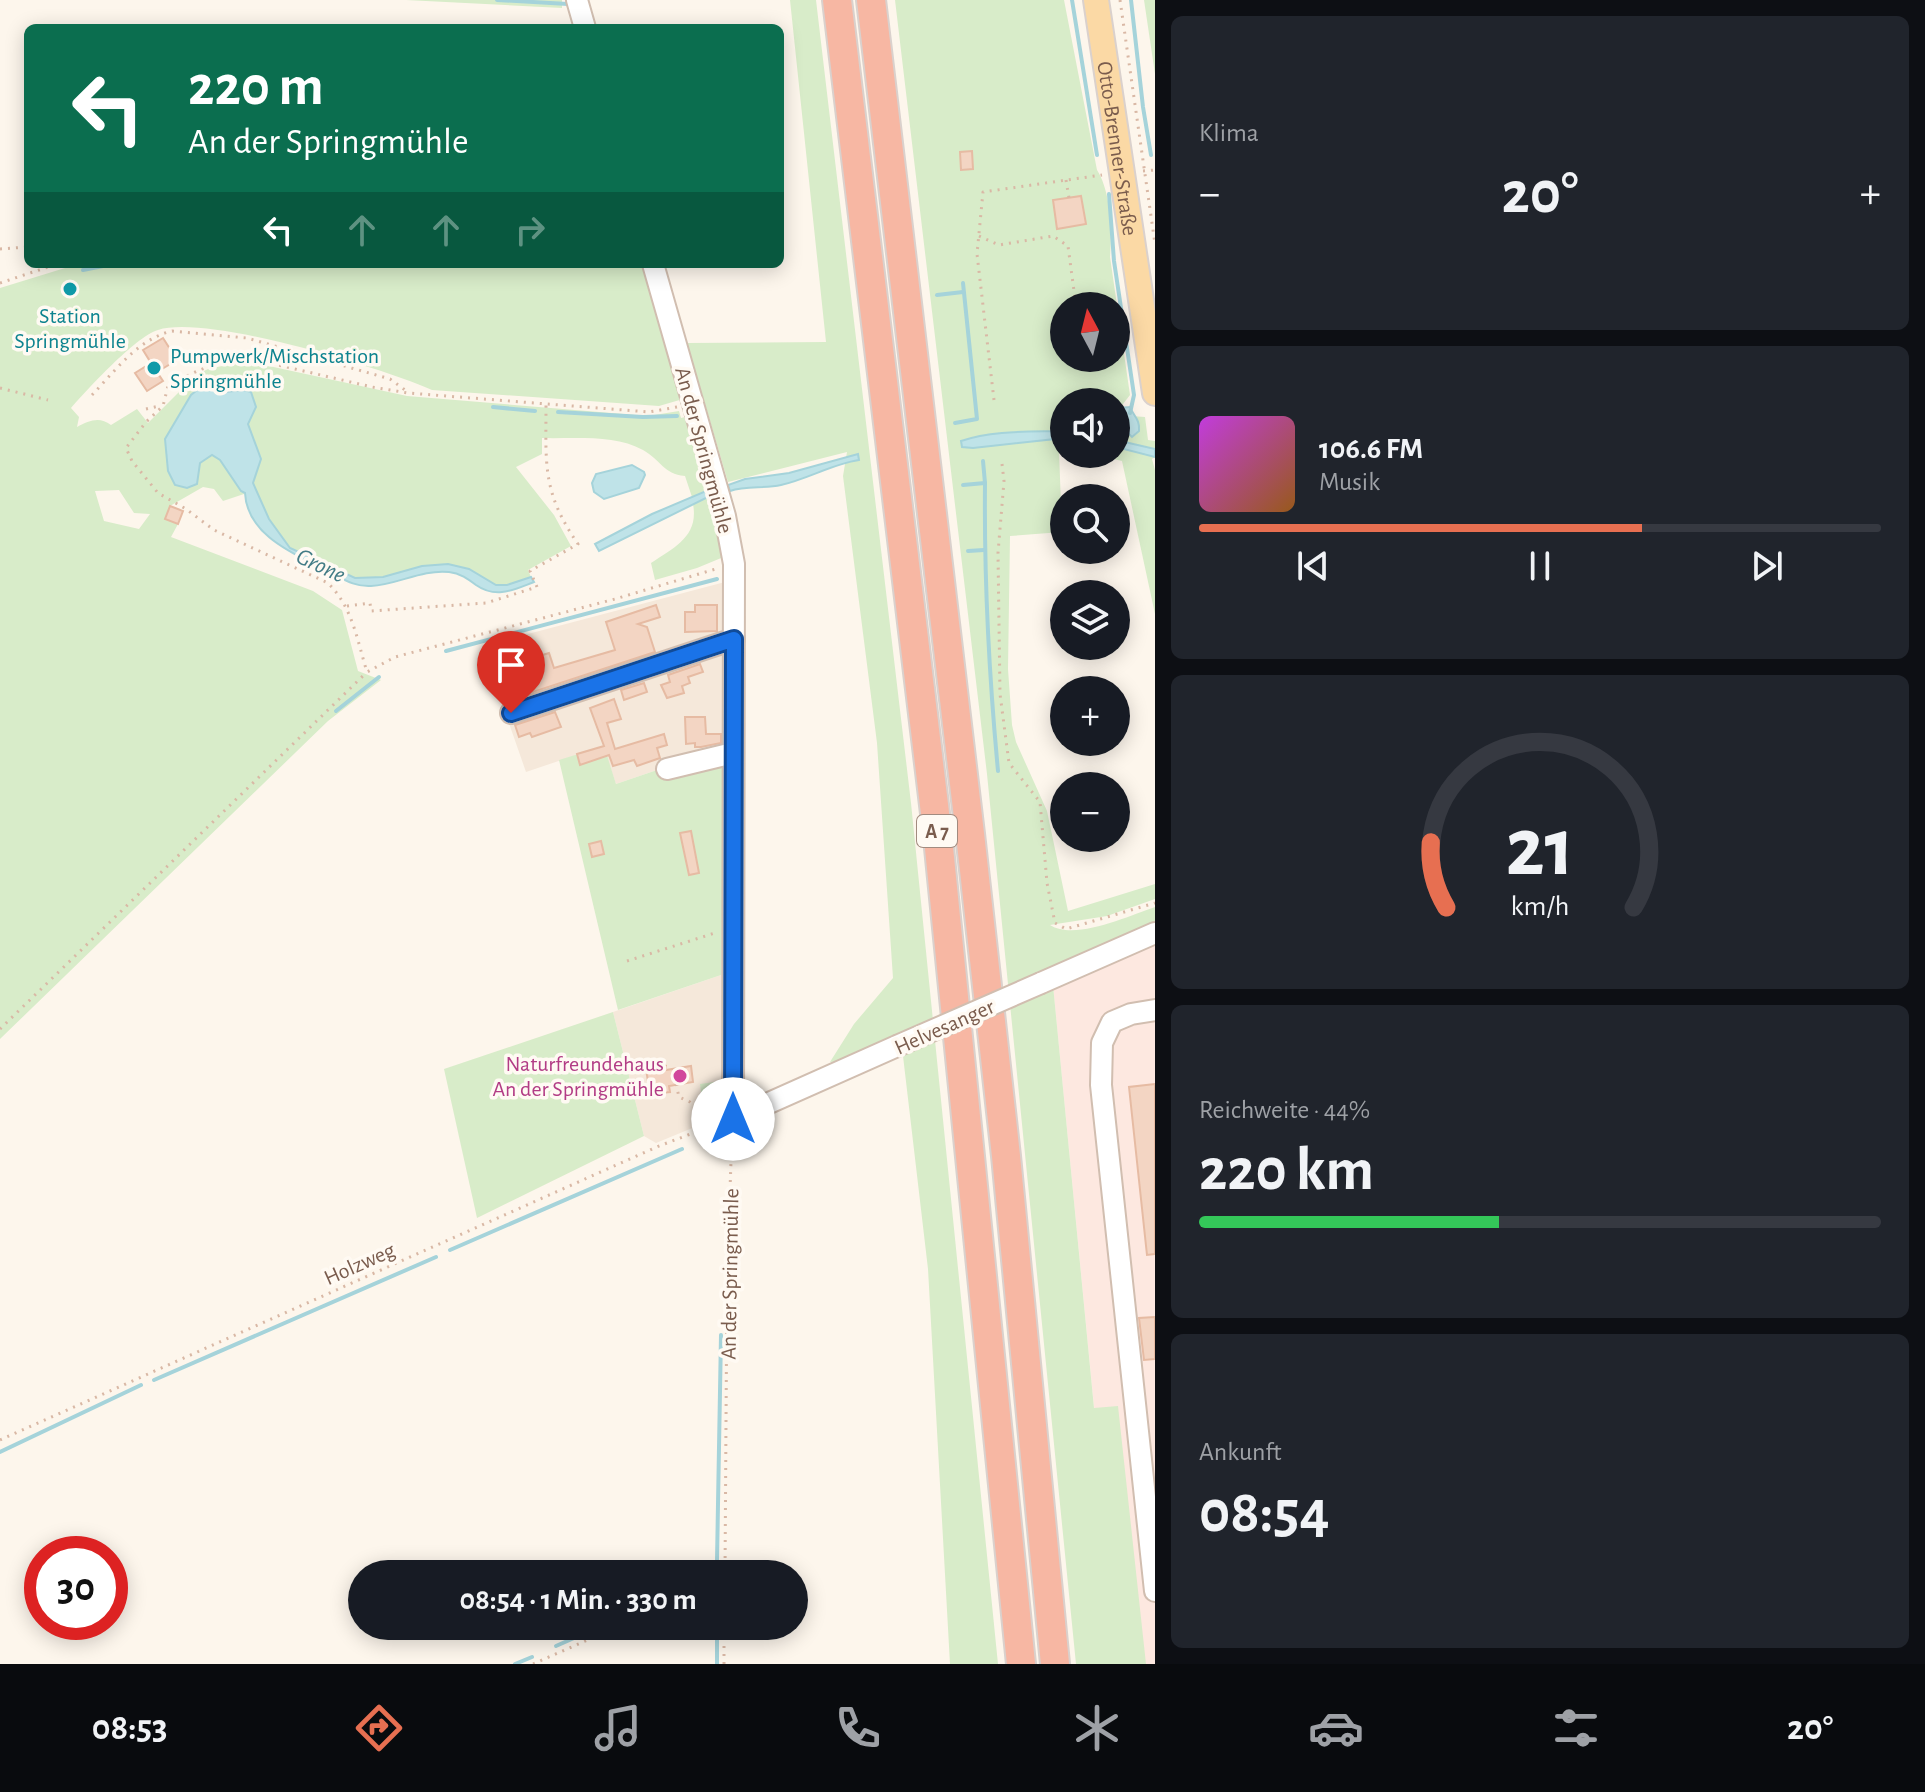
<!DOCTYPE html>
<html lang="de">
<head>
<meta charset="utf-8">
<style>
  :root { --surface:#171b24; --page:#20242c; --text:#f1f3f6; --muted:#9ea1a6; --line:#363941; --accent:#e76f51 }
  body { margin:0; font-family:"Alegreya Sans",sans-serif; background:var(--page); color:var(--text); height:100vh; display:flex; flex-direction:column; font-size:30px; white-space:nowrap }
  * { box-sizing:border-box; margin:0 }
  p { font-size:26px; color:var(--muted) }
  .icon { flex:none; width:44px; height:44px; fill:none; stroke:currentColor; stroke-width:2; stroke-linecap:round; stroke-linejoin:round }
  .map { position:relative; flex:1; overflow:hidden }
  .drawer { display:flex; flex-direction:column; gap:16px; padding:16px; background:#0d0f14; width:770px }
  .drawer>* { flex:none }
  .banner { position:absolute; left:24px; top:24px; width:760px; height:244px; border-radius:12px; box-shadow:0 4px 20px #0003; background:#0b6e4f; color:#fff; overflow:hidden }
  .needle { width:52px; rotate:353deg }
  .buttons { position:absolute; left:1050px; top:292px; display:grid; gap:16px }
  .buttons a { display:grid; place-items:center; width:80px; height:80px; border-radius:50%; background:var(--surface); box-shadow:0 4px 20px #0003; font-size:40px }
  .speed { position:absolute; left:24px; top:1536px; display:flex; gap:16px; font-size:40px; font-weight:700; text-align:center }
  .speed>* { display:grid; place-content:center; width:104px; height:104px; border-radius:50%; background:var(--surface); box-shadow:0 4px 20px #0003; line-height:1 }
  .speed .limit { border:12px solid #d22; background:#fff; color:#111 }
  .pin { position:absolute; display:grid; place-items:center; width:68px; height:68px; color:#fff; margin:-82px -34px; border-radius:50% 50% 50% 0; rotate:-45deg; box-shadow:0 0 8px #0007 }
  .pin .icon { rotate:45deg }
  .me { position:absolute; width:88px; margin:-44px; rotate:0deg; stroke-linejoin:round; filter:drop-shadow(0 0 6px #0008) }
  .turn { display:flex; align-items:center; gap:28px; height:168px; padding:0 32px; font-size:36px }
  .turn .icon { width:104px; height:104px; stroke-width:2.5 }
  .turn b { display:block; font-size:56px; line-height:68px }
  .lanes { display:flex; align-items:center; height:76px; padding:0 32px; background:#0003; justify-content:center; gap:40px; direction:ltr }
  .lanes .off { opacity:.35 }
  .big { font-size:60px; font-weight:600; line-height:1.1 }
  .drawer .tile { flex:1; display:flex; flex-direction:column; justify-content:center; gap:12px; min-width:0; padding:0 28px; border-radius:12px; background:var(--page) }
  .drawer .dial { align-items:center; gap:0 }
  .dial svg { height:208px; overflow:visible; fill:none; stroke:var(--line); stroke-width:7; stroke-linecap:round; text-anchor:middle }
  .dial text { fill:var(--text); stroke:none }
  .song { display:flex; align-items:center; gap:24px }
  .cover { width:96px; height:96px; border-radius:12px; background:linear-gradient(135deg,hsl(290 70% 55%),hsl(30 70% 35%)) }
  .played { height:8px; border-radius:4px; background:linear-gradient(90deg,var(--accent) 65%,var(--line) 65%) }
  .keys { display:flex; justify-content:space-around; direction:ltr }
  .heat { display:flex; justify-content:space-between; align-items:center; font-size:44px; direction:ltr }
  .charge { height:12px; border-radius:6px; background:linear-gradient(90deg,#34c759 44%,var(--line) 0) }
  .trip { position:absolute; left:348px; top:1560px; width:460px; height:80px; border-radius:40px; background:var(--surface); box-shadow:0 4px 20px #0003; font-weight:600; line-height:80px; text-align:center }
  .menu { display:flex; height:128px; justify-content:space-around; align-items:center; background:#090b0e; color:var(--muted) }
  .menu .icon { width:56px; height:56px }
  .menu .selected { color:var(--accent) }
  .menu b { font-size:36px; color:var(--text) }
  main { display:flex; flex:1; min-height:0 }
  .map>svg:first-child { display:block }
  .residential { fill:#f5e8da }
  .commercial { fill:#fde8e0 }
  .green { fill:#d8ecc9; fill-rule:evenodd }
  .water { fill:#bfe3e8; stroke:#a5d3da; stroke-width:2 }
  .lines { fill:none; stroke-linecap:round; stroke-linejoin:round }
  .stream { stroke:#a5d3da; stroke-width:4 }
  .building { fill:#f3d5c3; stroke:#e6bba3; stroke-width:2 }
  .minor-casing { stroke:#d1beb0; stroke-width:24 }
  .major-casing { stroke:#dad1cd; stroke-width:28 }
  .highway-casing { stroke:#dad1cd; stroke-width:32 }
  .path { stroke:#d9b8a5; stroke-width:3; stroke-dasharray:2 6; stroke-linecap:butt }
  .minor { stroke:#fff; stroke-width:20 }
  .major { stroke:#fbd9a5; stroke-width:24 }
  .highway { stroke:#f7b7a3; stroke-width:28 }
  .minor-bridge-casing { stroke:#d1beb0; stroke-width:24; stroke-linecap:butt }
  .minor-bridge { stroke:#fff; stroke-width:20 }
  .route-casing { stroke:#114b97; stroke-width:20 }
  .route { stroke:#1a73e8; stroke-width:14 }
  .culture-dot { fill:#0f9aa8; stroke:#fffaf3; stroke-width:3 }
  .hotel-dot { fill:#d1479c; stroke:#fffaf3; stroke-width:3 }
  .labels { text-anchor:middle; stroke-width:7; stroke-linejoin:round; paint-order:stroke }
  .shield { fill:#fffaf3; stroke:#a28b7f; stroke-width:2 }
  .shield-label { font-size:20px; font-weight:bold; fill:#7a5c4d }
  .street-label { font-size:22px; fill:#7a5c4d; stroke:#fffaf3 }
  .culture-label { font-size:22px; fill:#0d838f; stroke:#fffaf3 }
  .hotel-label { font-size:22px; fill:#b23c85; stroke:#fffaf3; text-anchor:end }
  .water-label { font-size:24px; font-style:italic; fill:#437c86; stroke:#fffaf3 }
</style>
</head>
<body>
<main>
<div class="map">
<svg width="1155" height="1664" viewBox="0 0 1155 1664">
  <rect width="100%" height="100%" fill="#fdf6ec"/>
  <g class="residential">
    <polygon points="725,582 724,761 660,769 616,784 603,746 526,772 482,646"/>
    <polygon points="721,975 722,1103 707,1122 656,1143 644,1136 613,1012"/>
  </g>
  <polygon class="commercial" points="1155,942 1155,1664 1119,1664 1053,985"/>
  <g class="green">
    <polygon points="406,0 562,0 562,8"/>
    <polygon points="790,0 816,0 911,803 998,1664 950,1664 928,1269 903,1056 830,1062 854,1024 893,978 877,743 843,476 847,452 728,482 687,343 826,342"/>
    <path d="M895,0H1064L1097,170C1111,192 1112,231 1110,257L1130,395L1116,413V402H1064V431L1019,432L1042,440L1064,438V451H1059L1062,532L1010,536L1008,669L1012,725L1016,742L1047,811L1068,911L1155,884V899L1107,916L1050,925C1075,941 1128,916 1155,907V926L1053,985L1094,1408L1118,1406L1146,1664H1076L987,774ZM1064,306H1116V358H1064Z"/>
    <polygon points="1144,0 1155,0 1155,74"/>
    <path d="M78,264H644L683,399L659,406L432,390C382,368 207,314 158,330C135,337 87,390 71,408L79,417L77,427C89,421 99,416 111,425L137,409L148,423L196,375L208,369L246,361L407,396L648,416L679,411L681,418L689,416L726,556L697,568L655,580L651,563C675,547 699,536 693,504L708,496L706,491L692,497L685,476C663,474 661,460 643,450C614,434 574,439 542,438V454L516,467L554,515L571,546L528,570L531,577L507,585H496L469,569L448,564L422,566L383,577L355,578L290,548L269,519L253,484L250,492L223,501L214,489L203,487L170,506L178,524L171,537L313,591L342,610L358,671L381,680L328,721L0,1039V288ZM119,490L134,513L150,514L139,529L104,521L95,491Z"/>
    <polygon points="1116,415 1145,417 1148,440 1155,441 1155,449 1116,440"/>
    <polygon points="1116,447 1155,457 1152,459 1155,470 1155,614 1122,461 1092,454 1116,454"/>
    <polygon points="604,746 616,784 660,769 724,761 721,975 618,1010 559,760"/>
    <polygon points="613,1012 644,1136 477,1218 444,1069"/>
    <polygon points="714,1082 717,1106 703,1108 700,1084"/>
  </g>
  <g class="water">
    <path d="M207,382L225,392L244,390L251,392L256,407L248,424L261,459L253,483L269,519L290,548L355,578L383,577L422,566L448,564L469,569L496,585H507L531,577L534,582C513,590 496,599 476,585C468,579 460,573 449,572C422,569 397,585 371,586C352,587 341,577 325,570C294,554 247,535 245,493L241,491L220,460L212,455L200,463L197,484L187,488L175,485L168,471L165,439L191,395Z"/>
    <path d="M1130,407C1134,417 1140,419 1139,431L1132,437L1126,431H1118L1116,424L1119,408Z"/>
    <path d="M1064,431V438L973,448L962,447L961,441C993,430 1030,432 1064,431Z"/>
    <polygon points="1116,440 1155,449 1155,457 1116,447"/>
    <path d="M858,454L859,460C832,464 808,479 781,485C764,489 746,485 730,491L728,485L745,479L789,473Z"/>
    <polygon points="632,465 644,472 645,475 639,488 604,499 594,492 592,483 596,474"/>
    <polygon points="706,491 708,497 599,551 595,544 652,514"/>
  </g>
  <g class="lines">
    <g class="stream">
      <polyline points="497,0 568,4 569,6"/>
      <polyline points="1072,0 1097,155"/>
      <polyline points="1131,0 1143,107 1151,155"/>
      <polyline points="1109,194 1114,261 1134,395 1130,413"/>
      <polyline points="83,270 113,264"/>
      <polyline points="937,295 963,292"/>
      <polyline points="493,407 535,411"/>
      <polyline points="558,412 643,417 677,416"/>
      <polyline points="955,423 977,419 963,283"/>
      <path d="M985,483C984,579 989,675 998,771"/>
      <polyline points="963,485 985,483 983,461"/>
      <polyline points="968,551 984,550"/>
      <polyline points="446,651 717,579"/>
      <polyline points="336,711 379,677"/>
      <polyline points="450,1250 682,1149"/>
      <polyline points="154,1380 436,1257"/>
      <polyline points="0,1452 141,1385"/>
      <polyline points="711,1574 717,1561 721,1335"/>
      <polyline points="556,1646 601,1626"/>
      <polyline points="515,1664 532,1657"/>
      <polyline points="717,1664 717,1626"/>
    </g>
  </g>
  <g class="building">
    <polygon points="972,151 973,169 961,170 960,152"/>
    <polygon points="1081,196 1086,224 1057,229 1053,200"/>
    <polygon points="163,338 177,360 157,372 163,381 147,391 135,373 151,363 143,350"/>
    <polygon points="170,506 183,511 178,524 165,519"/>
    <polygon points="656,605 660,617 638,624 647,627 655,652 524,695 523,691 506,697 502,686 535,675 529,659 549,653 554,668 615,650 606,622"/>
    <polygon points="695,605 717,605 717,631 685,632 685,612 695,612"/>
    <polygon points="700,664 703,672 688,677 690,683 682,686 684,693 667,698 661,685 670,682 668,675"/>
    <polygon points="644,683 647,692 624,700 621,690"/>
    <polygon points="614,699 621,719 607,723 615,749 664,734 667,745 657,748 660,758 637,766 634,760 613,766 609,755 580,765 577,754 604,746 590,708"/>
    <polygon points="555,712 561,727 532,737 530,733 519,737 515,725"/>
    <polygon points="685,717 705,717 706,734 721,734 721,743 701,747 695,747 695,743 686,744"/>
    <polygon points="691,831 699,873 689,875 680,833"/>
    <polygon points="601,841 604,854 592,857 589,844"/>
    <polygon points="666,1066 666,1070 691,1066 693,1082 669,1086 670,1092 650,1094 646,1069"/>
    <polygon points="1155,1084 1155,1254 1147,1255 1129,1087"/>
    <polygon points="1155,1317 1155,1359 1144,1360 1139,1318"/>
  </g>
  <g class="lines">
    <defs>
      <g id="minor">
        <polyline points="577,0 585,28"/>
        <polyline points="653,264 725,516 734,564 733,1119 897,1046"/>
        <polyline points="511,713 734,639"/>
        <polyline points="667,769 733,753"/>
        <polyline points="1041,983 1155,933"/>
        <polyline points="1155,1010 1131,1014 1112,1022 1102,1043 1101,1085 1155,1591"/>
      </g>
      <g id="major">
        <path id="s1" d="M1096,0L1155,393"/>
      </g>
      <g id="highway">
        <polyline points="837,0 938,838 1021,1664"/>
        <polyline points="871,0 970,834 1006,1156 1055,1664"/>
      </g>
    </defs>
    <use href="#minor" class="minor-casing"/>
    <use href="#major" class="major-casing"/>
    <use href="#highway" class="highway-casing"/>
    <g class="path">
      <polyline points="1120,0 1155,244"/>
      <polyline points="1143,171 1155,170"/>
      <polyline points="1066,180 1069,198"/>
      <polyline points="979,236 999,245 1053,236 1068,246 1076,306"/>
      <polyline points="0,249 28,247"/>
      <polyline points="0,283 57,264"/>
      <polyline points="0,388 48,400"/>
      <path d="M92,395C116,370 138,339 172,331L247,338L390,379L405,390"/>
      <polyline points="994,400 977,254 983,192 1102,175"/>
      <path d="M677,407L649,412L408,393L372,387L248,358C218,361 194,371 168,386L163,406L146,422L126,448L132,461L158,493L186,509L214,530L328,583C353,608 357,640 367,672L395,657L615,599L719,568"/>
      <polyline points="146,409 159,406"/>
      <polyline points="1002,464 1004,481 998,553 1000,694 1009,763 1040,802 1047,883 1055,923 1066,929 1155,903"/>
      <path d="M347,606L370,603L371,611L486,603L537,587L530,571L578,544C542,492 546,465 546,405"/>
      <polyline points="627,961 718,932"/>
      <polyline points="0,1029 367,672"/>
      <polyline points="676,1084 679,1097 690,1102 715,1125"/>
      <polyline points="0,1440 659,1146 717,1124"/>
      <polyline points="725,1574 727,1273 732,1134"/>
      <polyline points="533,1664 619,1626"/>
      <polyline points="724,1664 724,1626"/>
    </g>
    <use href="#minor" class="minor"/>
    <use href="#major" class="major"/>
    <use href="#highway" class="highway"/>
    <defs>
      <polyline id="minor-bridge" points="897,1046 1041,983"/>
    </defs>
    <use href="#minor-bridge" class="minor-bridge-casing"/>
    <use href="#minor-bridge" class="minor-bridge"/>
  </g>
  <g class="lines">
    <defs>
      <polyline id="route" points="511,713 734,639 733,1119"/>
    </defs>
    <use href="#route" class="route-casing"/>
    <use href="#route" class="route"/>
  </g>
  <g class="culture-dot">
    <circle cx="70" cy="289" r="8"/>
    <circle cx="154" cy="368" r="8"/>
  </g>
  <circle class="hotel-dot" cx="680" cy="1076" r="8"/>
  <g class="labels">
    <rect class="shield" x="917" y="815" width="40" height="32" rx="6"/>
    <g class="shield-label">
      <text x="937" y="838">A 7</text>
    </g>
    <g class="street-label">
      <text dy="8" stroke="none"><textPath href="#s1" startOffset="150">Otto-Brenner-Straße</textPath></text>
      <text transform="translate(705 450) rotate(75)" y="8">An der Springmühle</text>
      <text transform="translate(944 1026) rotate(-24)" y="8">Helvesanger</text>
      <text transform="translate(359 1263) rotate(-24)" y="8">Holzweg</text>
      <text transform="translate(729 1274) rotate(-89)" y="8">An der Springmühle</text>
    </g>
    <g class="culture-label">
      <text x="70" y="323">Station<tspan x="70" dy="25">Springmühle</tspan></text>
      <text x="170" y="363" text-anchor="start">Pumpwerk/Mischstation<tspan x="170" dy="25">Springmühle</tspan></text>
    </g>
    <g class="hotel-label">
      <text x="664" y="1071">Naturfreundehaus<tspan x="664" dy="25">An der Springmühle</tspan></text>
    </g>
    <g class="water-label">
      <text transform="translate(321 565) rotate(25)" y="8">Grone</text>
    </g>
  </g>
</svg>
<div class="buttons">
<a><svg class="needle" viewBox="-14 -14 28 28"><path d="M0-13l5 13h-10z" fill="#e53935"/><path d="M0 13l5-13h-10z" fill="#9ea1a6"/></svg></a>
<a><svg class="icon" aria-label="sound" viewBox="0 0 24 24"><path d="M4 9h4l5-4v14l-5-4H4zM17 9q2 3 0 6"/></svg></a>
<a><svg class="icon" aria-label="search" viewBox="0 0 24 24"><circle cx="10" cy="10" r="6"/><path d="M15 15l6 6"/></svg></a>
<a><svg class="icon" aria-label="layers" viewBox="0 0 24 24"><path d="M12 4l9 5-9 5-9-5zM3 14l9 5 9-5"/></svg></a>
<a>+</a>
<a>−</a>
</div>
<div class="speed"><div class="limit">30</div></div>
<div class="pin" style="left:511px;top:713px;background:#d93025"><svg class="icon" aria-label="arrive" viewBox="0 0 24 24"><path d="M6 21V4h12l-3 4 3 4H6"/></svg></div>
<svg class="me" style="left:733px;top:1119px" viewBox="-20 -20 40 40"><circle r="19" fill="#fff"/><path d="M0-13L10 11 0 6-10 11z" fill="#1a73e8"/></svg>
<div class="trip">08:54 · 1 Min. · 330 m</div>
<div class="banner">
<div class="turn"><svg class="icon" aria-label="left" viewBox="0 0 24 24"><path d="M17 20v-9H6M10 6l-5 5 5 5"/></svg><div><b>220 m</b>An der Springmühle</div></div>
<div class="lanes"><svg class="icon" aria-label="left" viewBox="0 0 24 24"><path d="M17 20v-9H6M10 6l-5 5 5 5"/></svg><svg class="icon off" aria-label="ahead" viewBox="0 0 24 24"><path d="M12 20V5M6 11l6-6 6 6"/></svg><svg class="icon off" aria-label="ahead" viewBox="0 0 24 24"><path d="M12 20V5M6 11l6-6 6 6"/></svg><svg class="icon off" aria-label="right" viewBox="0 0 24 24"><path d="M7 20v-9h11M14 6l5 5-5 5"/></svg></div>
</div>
</div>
<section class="drawer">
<div class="tile"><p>Klima</p>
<div class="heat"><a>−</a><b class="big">20°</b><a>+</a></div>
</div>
<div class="tile">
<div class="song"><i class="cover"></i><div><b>106.6 FM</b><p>Musik</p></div></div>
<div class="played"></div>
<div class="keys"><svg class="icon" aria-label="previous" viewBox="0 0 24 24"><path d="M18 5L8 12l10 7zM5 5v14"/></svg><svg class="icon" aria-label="pause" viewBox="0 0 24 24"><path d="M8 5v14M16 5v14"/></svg><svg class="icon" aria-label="next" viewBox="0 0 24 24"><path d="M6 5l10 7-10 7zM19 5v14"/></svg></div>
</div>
<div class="tile dial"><svg viewBox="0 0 100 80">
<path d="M14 69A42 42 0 1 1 86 69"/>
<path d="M14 69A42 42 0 0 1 8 44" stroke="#e76f51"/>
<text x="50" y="56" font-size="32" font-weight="700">21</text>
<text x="50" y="72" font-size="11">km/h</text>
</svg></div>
<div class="tile"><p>Reichweite · 44%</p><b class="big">220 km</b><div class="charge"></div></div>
<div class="tile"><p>Ankunft</p><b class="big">08:54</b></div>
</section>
</main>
<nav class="menu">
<b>08:53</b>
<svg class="icon selected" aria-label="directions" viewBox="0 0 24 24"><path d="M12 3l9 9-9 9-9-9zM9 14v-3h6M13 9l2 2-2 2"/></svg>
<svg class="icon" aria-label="music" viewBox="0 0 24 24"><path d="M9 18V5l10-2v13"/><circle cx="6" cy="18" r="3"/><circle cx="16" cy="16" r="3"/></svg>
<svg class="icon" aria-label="phone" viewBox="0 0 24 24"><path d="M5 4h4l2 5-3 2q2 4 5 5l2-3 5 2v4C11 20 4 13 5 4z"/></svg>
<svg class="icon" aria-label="climate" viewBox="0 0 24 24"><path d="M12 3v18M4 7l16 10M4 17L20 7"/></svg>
<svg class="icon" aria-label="car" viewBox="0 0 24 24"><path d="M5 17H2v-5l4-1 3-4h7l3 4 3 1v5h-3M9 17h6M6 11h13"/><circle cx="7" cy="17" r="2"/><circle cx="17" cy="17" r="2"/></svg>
<svg class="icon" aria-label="filters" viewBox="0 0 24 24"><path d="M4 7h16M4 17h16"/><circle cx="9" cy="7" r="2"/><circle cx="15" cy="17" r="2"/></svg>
<b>20°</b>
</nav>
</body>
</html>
